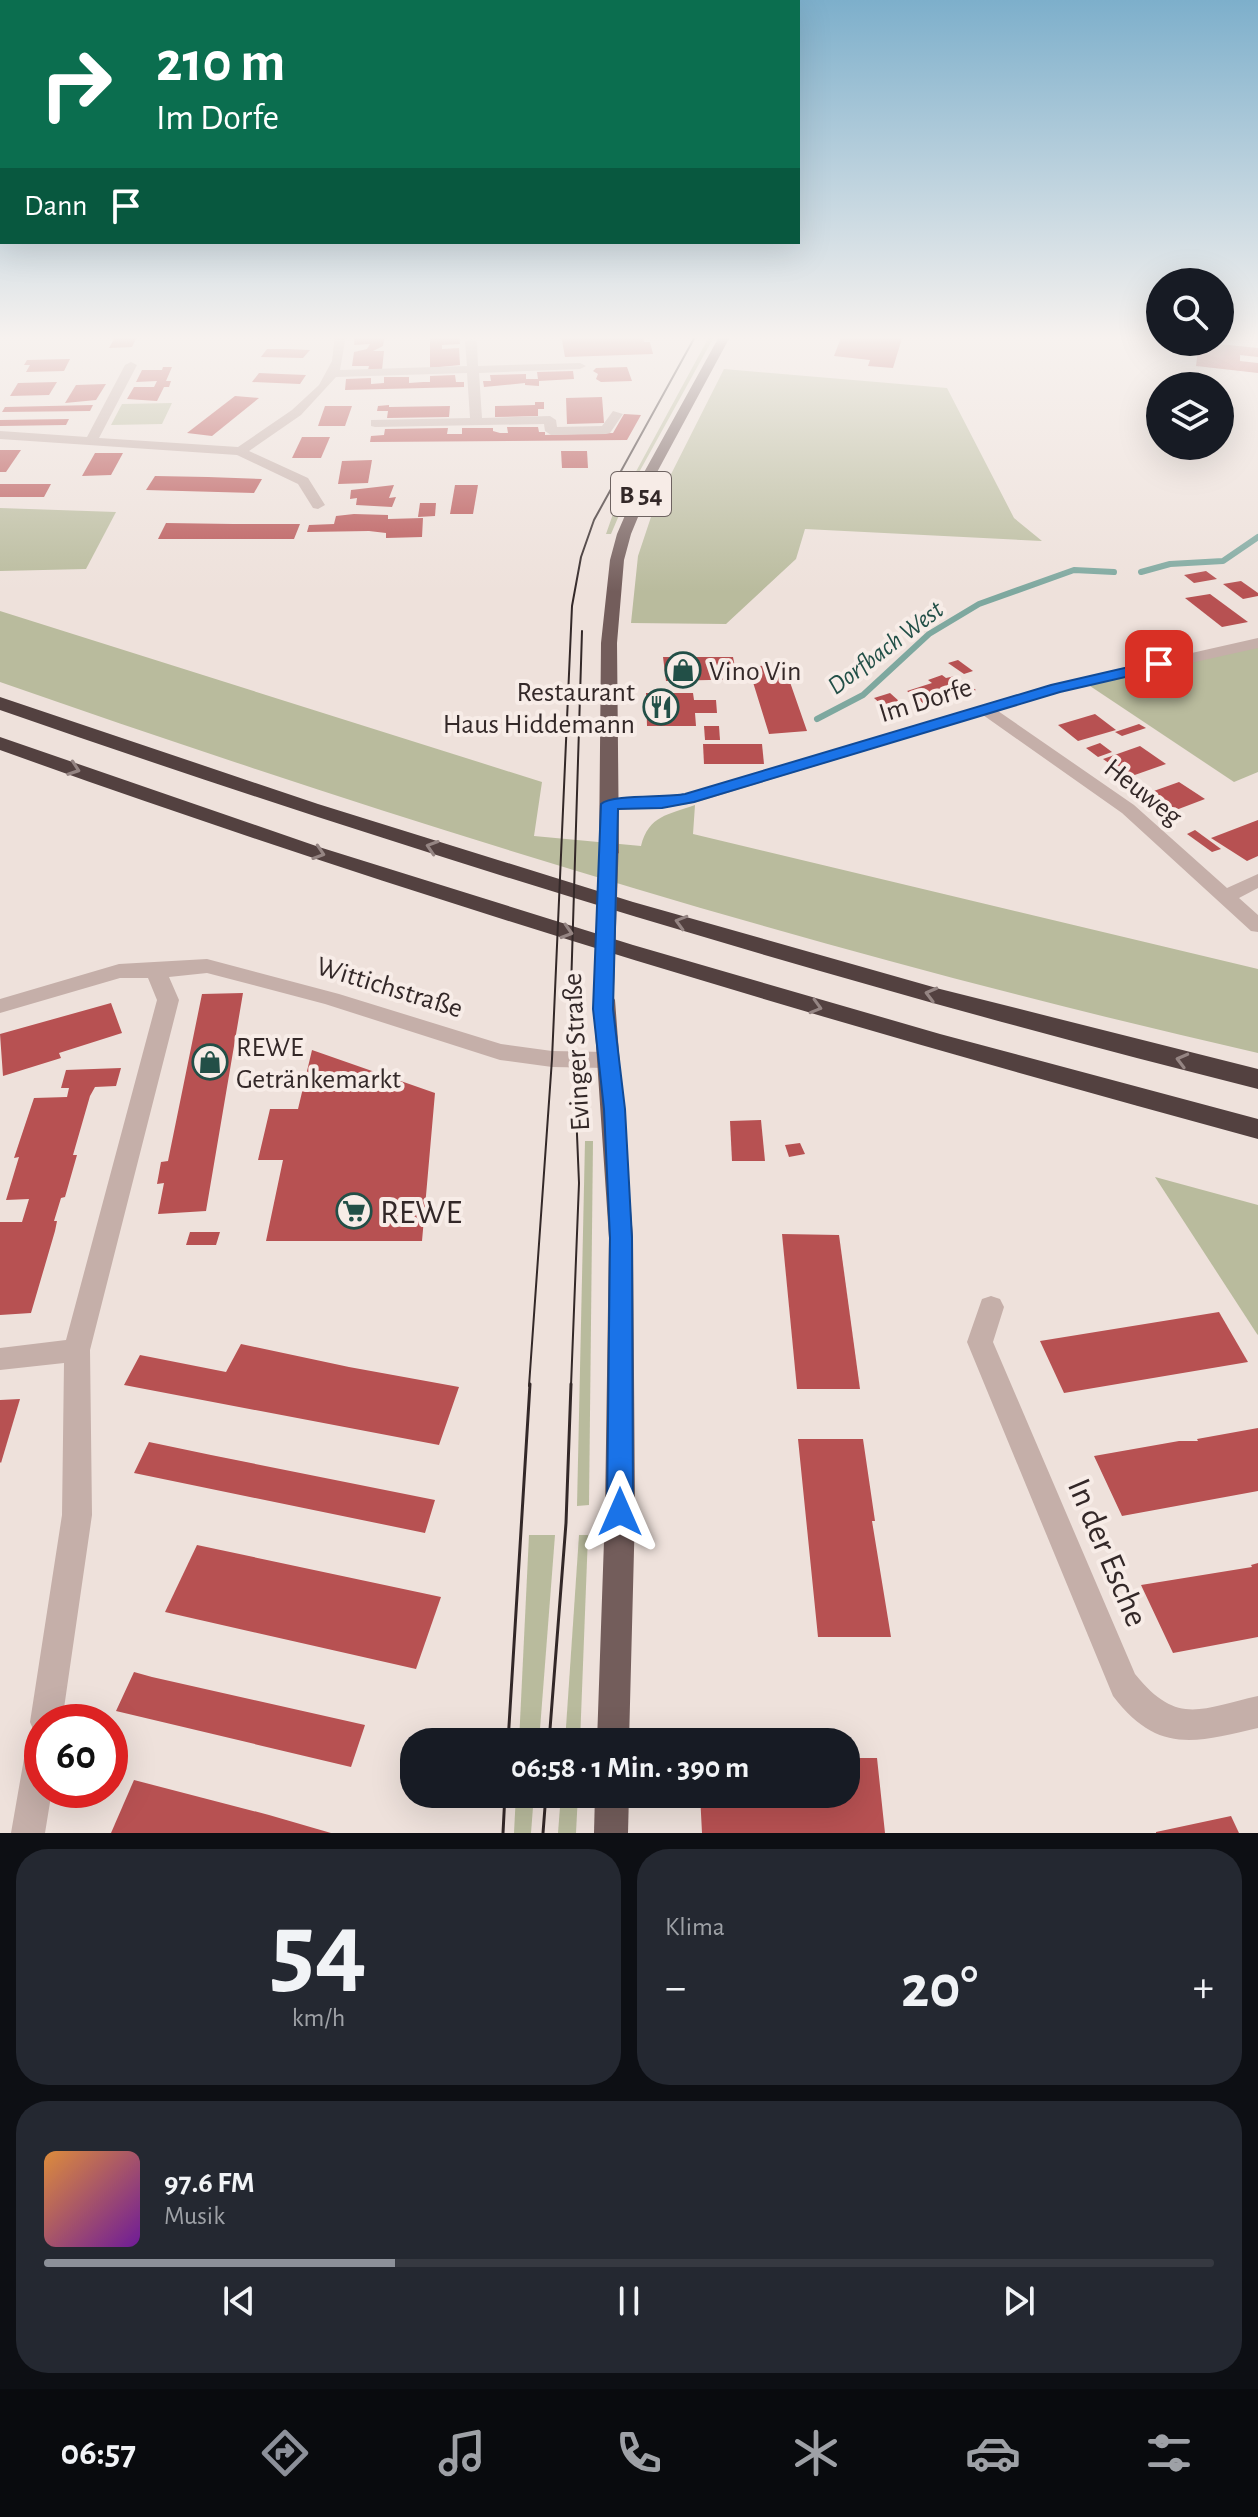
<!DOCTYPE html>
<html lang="de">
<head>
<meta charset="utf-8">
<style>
  :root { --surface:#171b24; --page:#242831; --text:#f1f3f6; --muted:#9ea1a6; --line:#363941; --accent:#8c9099 }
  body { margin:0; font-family:"Alegreya Sans",sans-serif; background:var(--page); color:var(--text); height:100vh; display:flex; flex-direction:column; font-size:30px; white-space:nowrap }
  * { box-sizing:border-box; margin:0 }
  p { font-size:26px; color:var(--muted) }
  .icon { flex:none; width:44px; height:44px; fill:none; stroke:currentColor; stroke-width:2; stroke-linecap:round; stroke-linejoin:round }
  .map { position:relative; height:1833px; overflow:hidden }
  .panel { display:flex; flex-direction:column; gap:16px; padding:16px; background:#0d0f14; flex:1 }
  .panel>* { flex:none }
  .hud { position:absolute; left:0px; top:0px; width:800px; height:244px; box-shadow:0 8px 32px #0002; background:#0b6e4f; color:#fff; overflow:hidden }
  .fabs { position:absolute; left:1146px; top:268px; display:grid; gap:16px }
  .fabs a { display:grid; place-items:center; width:88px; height:88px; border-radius:50%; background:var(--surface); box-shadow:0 8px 32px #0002; font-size:40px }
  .speed { position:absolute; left:24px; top:1704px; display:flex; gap:16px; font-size:40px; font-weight:700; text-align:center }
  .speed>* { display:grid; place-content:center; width:104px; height:104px; border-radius:50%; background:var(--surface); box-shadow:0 8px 32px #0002; line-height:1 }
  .speed .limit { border:12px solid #d22; background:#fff; color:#111 }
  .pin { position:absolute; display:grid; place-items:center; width:68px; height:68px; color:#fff; margin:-34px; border-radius:16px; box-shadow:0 4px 12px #0006 }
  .me { position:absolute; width:88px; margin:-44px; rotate:0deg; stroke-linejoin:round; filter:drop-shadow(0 0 6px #0008) }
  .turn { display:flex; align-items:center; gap:28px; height:168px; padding:0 24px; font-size:36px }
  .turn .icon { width:104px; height:104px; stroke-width:2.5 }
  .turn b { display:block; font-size:56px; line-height:68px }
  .then { display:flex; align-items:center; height:76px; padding:0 24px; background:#0003; gap:16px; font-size:30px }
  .big { font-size:60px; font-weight:700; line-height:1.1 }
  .panel .tile { flex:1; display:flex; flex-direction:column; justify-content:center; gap:12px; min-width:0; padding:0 28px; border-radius:32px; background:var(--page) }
  .panel .dial { align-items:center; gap:0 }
  .dial b { font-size:104px; line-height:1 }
  .song { display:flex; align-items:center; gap:24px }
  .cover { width:96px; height:96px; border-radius:12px; background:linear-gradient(135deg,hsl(30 70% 55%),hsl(280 70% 35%)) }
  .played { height:8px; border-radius:4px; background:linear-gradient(90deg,var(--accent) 30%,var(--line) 30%) }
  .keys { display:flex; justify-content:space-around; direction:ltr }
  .heat { display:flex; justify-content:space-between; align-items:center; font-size:44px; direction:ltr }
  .panel .tiles { flex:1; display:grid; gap:16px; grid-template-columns:1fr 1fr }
  .tile:last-child { grid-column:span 2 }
  .trip { position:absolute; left:400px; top:1728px; width:460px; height:80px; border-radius:32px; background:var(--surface); box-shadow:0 8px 32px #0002; font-weight:700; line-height:80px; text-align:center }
  .tab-bar { display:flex; height:128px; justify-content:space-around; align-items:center; background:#090b0e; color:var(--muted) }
  .tab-bar .icon { width:56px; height:56px }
  .tab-bar .active { color:var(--accent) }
  .tab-bar b { font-size:36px; color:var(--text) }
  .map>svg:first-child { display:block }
  .green { fill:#b9bb9d }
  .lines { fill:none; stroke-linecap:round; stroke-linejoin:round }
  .stream { stroke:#7ea89f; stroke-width:6 }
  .building { fill:#b75152 }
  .street { fill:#c5afa9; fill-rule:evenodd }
  .primary { fill:#735d5b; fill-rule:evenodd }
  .highway { fill:#534140; fill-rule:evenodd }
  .tram-far1 { stroke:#332828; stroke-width:2 }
  .tram { stroke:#332828; stroke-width:3 }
  .primary-bridge { stroke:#735d5b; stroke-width:19 }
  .oneway { stroke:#958583 }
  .route { fill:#1a73e8; stroke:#114b97; stroke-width:2 }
  .labels { text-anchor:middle; stroke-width:8; stroke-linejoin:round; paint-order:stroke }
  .shield { fill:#f7ece7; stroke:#6e6361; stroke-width:2 }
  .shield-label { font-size:26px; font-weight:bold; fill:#332828 }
  .far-water-label { font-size:26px; font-style:italic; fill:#224f47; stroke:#f7ece7 }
  .poi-label { font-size:28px; fill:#332828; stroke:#f7ece7; text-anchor:start }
  .street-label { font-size:28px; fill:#332828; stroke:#f7ece7 }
  .near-poi-label { font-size:34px; fill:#332828; stroke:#f7ece7; text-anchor:start }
  .near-street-label { font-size:34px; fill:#332828; stroke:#f7ece7 }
</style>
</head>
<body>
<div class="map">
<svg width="1258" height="1833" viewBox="0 0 1258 1833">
  <rect width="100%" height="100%" fill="#eee1db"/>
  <g class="green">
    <polygon points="710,335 715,335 632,485 611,534 606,534 613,514"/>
    <polygon points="724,369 947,388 1014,518 1042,541 805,529 796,559 726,624 631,623 638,556 654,508"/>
    <polygon points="172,403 162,424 111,425 122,404"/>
    <polygon points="0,508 116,512 86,569 0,571"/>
    <path d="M0,611L542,782L534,836L641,846C649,815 668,815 695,805L693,834L1258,969V1053C832,956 412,826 0,682Z"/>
    <polygon points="1258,645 1258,772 1234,782 1084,682"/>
    <polygon points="585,1141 593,1141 589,1505 577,1506"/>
    <polygon points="1155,1177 1258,1205 1258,1335 1257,1334"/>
    <polygon points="529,1535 555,1535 539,1742 519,1742"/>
    <polygon points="579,1535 588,1535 580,1742 565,1742"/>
    <polygon points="516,1794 534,1794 531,1833 514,1833"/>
    <polygon points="561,1794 578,1794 576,1833 558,1833"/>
  </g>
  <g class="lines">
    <g class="stream">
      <polyline points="1141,572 1170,564 1223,561 1258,537"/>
      <polyline points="817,719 863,695 929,634 979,604 1074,570 1114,572"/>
    </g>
  </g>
  <g class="building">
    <polygon points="116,335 132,335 137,337 132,347 109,348"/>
    <polygon points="355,335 385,335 383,346 373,351 384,351 382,370 368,370 369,366 352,366 354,352 367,349 370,344 354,345"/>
    <polygon points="430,335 459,335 460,344 442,345 442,349 459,348 460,365 430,368"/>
    <polygon points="561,335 643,337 644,342 650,342 653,354 565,357"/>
    <polygon points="842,335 903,335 893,368 868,366 870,360 834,356"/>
    <polygon points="1199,342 1258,348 1258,357 1240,355 1240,361 1258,363 1258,373 1196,366"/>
    <polygon points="267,349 288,349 310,350 303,358 261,357"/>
    <polygon points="70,359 64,371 26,372 30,365 24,365 27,360"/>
    <polygon points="163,367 172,367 166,381 171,381 169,387 164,387 157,401 127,399 134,387 154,387 157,381 136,382 142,370 162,370"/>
    <polygon points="627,367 632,381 601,382 596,379 598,374 593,371 596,368"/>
    <polygon points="573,371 574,379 539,381 539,386 525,385 525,383 484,387 483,381 491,381 490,375 526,374 526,379 538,379 537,372"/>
    <polygon points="259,373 281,374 306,375 300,384 252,382"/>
    <polygon points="455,375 456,382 464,382 464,387 345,390 346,379 371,378 371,384 384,383 384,377 409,377 409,383 423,382 430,382 430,376"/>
    <polygon points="57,382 49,395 10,396 18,383"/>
    <polygon points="106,384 96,400 65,403 76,385"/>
    <polygon points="235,396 259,398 212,436 187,433"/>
    <polygon points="602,397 604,423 567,424 566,398"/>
    <polygon points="535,402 544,402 544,409 538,409 538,416 495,417 495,406 535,405"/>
    <polygon points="93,405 90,411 2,412 5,407"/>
    <polygon points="389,405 389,407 450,406 449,417 387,418 388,411 377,411 378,406"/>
    <polygon points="325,406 352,406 345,426 318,426"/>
    <polygon points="624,414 641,415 627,440 370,442 371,436 384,435 385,429 448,428 447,434 462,434 462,428 493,428 493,431 500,433 508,433 507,427 538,427 539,432 545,432 545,435 613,433"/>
    <polygon points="69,419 66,425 0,426 0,420"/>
    <polygon points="302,437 330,437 321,458 292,458"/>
    <polygon points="0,450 21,450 6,472 0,472"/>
    <polygon points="561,451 587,451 588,468 562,468"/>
    <polygon points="95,453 123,453 111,475 82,476"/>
    <polygon points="372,460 368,483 338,484 342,461"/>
    <polygon points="155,476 208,477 262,479 254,493 146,490"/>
    <polygon points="0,484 51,484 44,497 0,497"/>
    <polygon points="394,485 389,498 396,497 392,507 356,505 357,498 350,499 351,490"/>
    <polygon points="455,485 478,485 473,514 450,514"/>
    <polygon points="420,503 436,503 435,516 418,517"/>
    <polygon points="354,514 388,515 388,519 423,518 422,537 386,538 386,533 369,531 307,532 309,525 334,524 336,516"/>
    <polygon points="166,523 233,524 300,524 294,539 158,539"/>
    <polygon points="1206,571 1217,579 1194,583 1184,575"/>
    <polygon points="1241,581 1258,593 1258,596 1243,599 1223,584"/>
    <polygon points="1210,594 1248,622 1222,627 1185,598"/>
    <polygon points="663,657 733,657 735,667 784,665 807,731 769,734 752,679 666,681"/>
    <polygon points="958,660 973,671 964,674 948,663"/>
    <polygon points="942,675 946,678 955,676 976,690 927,706 907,691 932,683 928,680"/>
    <polygon points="646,693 693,693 694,700 716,700 717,713 695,713 696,726 647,726"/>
    <polygon points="890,693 900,702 884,707 874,698"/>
    <polygon points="1095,714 1116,730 1078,741 1058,725"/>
    <polygon points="1139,724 1146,728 1122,736 1115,732"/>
    <polygon points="704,726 719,726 720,740 705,740"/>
    <polygon points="1100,743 1112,752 1098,757 1086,748"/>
    <polygon points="703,744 762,744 764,764 704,764"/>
    <polygon points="1140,746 1166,764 1129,777 1103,759"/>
    <polygon points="1179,782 1205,799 1176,810 1151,792"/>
    <polygon points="1258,820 1258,856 1247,861 1211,838"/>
    <polygon points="1195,830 1221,849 1212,852 1187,834"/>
    <polygon points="243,993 206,1211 158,1214 164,1183 157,1184 161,1162 168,1161 202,994"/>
    <polygon points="111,1003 122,1033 59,1053 61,1058 3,1076 0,1034"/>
    <polygon points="312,1050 435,1093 422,1241 266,1241 283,1160 258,1160 270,1109 298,1109"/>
    <polygon points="121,1068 116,1086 95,1087 90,1096 73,1155 77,1155 65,1197 61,1198 54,1221 57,1221 55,1231 31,1313 0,1315 0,1222 22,1222 29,1199 6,1200 19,1157 14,1158 34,1098 67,1097 69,1088 61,1088 66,1070"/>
    <polygon points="761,1120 765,1161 732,1161 730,1121"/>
    <polygon points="800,1143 805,1154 789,1157 785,1145"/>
    <polygon points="190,1232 220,1232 216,1245 186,1245"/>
    <polygon points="782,1234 839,1235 860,1389 797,1389"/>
    <polygon points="1219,1312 1248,1362 1064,1393 1040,1341"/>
    <polygon points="241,1344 349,1367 459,1387 439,1445 124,1385 140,1355 226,1372"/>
    <polygon points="20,1399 1,1463 0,1462 0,1400"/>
    <polygon points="1258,1428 1258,1491 1122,1516 1094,1456 1179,1441 1198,1441 1197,1439"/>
    <polygon points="798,1439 863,1439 875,1521 872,1521 891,1637 818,1637"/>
    <polygon points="149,1442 211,1455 435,1500 425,1533 134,1473"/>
    <polygon points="197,1545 441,1597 416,1669 165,1612"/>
    <polygon points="1258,1563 1258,1637 1173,1653 1141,1585 1252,1567 1251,1565"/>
    <polygon points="134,1672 152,1677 365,1725 351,1767 116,1711"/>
    <polygon points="846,1758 877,1758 885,1833 702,1833 700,1794 846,1794"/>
    <polygon points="134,1780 269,1815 331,1833 111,1833"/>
    <polygon points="1231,1816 1239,1833 1156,1833 1156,1832"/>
  </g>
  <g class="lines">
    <g class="street">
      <polygon points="335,335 346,335 340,370 467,366 465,342 471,339 477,342 478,366 580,363 586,366 580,369 479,373 482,418 550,416 556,420 557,427 602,426 613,411 623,414 610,433 606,434 551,435 545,431 544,424 375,427 371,426 371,420 470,418 467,373 336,377 301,415 249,451 308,478 325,505 318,509 313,508 298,484 237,455 0,439 0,431 87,437 125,365 131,362 137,365 99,438 238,447 292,410 319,385 332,361"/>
      <polygon points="1258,638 1258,648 1060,692 998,711 1134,805 1227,888 1258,874 1258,888 1239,898 1258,915 1258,932 1251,931 1122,813 983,715 694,803 662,808 609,809 600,804 609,799 686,794 1050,685"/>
      <polygon points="207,959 339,994 501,1044 552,1051 606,1052 614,1055 617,1060 614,1065 606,1068 552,1067 500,1060 325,1004 207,973 169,977 179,1000 90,1350 92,1515 62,1722 42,1722 42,1790 52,1790 45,1833 11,1833 26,1747 30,1735 35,1734 30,1722 62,1515 64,1363 0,1370 0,1348 66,1340 157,1000 148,978 120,978 0,1013 0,999 119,964"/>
      <path d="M991,1296L1000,1299L1004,1307L993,1342L1135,1674C1177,1726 1200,1709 1258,1696V1728C1195,1743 1157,1754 1113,1696L967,1342L982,1299Z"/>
    </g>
    <g class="primary">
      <polygon points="720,335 731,335 655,476 631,534 624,560 617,643 619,853 609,859 599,853 601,643 610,560 617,534 642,476"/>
      <polygon points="604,993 612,995 615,1000 633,1238 635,1512 629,1742 597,1742 605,1512 609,1238 593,1000 596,995"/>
      <polygon points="595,1794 629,1794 628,1833 594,1833"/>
    </g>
    <g class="highway">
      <path d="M0,697L318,804L633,902L940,989L1258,1069V1089C832,982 414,854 0,710Z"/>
      <path d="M0,737L319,847L633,945L940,1034L1258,1119V1139C834,1024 414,899 0,750Z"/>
    </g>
    <g class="tram-far1">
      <polyline points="529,1386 552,1059 572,606 581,557 594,520 696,335"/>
      <polyline points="571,1386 579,1183 571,989 582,631"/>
    </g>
    <g class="tram">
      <polyline points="508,1742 530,1384"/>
      <polyline points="549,1742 566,1523 571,1384"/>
      <polyline points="503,1833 505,1794"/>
      <polyline points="543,1833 546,1794"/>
    </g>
    <polyline class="primary-bridge" points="604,1000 609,853"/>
  </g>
  <defs><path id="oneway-chevron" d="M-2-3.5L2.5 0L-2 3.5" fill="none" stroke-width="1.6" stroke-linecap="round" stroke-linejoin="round" transform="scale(2)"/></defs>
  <g class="oneway">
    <use href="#oneway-chevron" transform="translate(74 769) rotate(19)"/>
    <use href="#oneway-chevron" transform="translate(432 847) rotate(-162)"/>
    <use href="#oneway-chevron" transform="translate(319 853) rotate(18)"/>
    <use href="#oneway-chevron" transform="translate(681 922) rotate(-164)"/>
    <use href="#oneway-chevron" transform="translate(567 932) rotate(17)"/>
    <use href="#oneway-chevron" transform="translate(931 994) rotate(-165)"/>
    <use href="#oneway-chevron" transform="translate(816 1007) rotate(16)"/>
    <use href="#oneway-chevron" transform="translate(1182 1060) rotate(-165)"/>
  </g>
  <linearGradient id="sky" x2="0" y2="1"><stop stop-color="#7dafcb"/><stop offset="0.57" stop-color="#f7f2ef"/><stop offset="1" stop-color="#f7f2ef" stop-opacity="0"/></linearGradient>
  <rect width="1258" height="592" fill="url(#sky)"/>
  <path class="route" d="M1159,660L1167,664L1165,668L1060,692L694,802L662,808L618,809L613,1009L625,1109L632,1238L633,1512L629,1520L620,1524L611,1520L607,1512L610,1238L604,1109L593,1009L601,804C612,794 666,798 685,794L1051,685Z"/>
  <defs>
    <symbol id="shop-ring" viewBox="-11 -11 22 22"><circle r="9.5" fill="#f7ece7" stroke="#224f47" stroke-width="1.5"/><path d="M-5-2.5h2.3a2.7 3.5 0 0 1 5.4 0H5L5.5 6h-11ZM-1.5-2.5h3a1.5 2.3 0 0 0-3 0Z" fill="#224f47"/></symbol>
    <symbol id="restaurant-ring" viewBox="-11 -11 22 22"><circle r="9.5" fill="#f7ece7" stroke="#224f47" stroke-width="1.5"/><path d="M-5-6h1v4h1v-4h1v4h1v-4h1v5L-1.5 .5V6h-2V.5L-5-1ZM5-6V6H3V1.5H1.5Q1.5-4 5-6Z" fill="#224f47"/></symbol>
    <symbol id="supermarket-ring" viewBox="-11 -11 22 22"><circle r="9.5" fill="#f7ece7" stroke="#224f47" stroke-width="1.5"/><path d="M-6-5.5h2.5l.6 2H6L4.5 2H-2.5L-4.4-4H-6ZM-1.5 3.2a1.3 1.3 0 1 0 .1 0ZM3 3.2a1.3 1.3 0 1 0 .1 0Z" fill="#224f47"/></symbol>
  </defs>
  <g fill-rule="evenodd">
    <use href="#shop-ring" x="663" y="650" width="40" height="40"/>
    <use href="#restaurant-ring" x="641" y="687" width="40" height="40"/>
    <use href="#shop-ring" x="190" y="1042" width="40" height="40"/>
    <use href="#supermarket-ring" x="334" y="1191" width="40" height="40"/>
  </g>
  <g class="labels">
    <rect class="shield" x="611" y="472" width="60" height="44" rx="6"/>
    <g class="shield-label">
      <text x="641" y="503">B 54</text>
    </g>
    <g class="far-water-label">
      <text transform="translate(885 647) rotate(-37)" y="9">Dorfbach West</text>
    </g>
    <g class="poi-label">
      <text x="709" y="680">Vino Vin</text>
      <text x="635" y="701" text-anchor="end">Restaurant<tspan x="635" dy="32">Haus Hiddemann</tspan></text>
      <text x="236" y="1056">REWE<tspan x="236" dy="32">Getränkemarkt</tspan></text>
    </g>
    <g class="street-label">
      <text transform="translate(925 699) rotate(-17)" y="10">Im Dorfe</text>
      <text transform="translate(1144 791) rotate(38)" y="10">Heuweg</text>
      <text transform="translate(390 986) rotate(17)" y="10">Wittichstraße</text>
      <text transform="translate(575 1052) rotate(-93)" y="10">Evinger Straße</text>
    </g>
    <g class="near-poi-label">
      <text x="380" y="1223">REWE</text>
    </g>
    <g class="near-street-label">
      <text transform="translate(1109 1552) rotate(67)" y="12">In der Esche</text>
    </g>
  </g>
</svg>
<div class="fabs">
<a><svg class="icon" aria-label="search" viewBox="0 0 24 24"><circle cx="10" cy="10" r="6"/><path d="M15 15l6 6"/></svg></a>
<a><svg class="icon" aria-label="layers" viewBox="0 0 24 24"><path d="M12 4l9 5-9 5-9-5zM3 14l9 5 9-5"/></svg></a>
</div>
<div class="speed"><div class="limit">60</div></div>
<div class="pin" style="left:1159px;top:664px;background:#d93025"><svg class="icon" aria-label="arrive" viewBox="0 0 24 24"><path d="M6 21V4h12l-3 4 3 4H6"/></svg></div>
<svg class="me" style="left:620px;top:1512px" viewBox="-20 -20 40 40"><path d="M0-17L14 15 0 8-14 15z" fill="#1a73e8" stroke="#fff" stroke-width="4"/></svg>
<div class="trip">06:58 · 1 Min. · 390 m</div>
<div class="hud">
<div class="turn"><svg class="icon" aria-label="right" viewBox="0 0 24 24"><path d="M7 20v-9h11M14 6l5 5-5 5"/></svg><div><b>210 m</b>Im Dorfe</div></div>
<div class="then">Dann<svg class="icon" aria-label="arrive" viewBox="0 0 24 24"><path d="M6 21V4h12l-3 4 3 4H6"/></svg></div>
</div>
</div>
<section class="panel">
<div class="tiles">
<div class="tile dial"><b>54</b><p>km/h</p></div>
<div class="tile"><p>Klima</p>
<div class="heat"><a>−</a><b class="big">20°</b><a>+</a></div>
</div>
<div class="tile">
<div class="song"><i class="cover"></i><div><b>97.6 FM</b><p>Musik</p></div></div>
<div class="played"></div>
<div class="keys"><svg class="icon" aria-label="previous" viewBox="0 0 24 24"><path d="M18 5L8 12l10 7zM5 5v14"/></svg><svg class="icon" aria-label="pause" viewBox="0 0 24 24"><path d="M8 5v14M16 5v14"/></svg><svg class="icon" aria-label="next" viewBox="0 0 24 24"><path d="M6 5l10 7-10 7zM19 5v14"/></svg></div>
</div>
</div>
</section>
<nav class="tab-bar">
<b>06:57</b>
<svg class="icon active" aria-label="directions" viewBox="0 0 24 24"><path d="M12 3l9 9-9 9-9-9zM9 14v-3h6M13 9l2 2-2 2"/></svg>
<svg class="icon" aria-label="music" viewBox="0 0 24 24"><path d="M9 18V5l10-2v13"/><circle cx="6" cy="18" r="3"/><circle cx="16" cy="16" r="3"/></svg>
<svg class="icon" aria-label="phone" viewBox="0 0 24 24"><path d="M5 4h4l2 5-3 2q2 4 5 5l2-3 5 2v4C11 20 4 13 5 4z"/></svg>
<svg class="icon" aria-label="climate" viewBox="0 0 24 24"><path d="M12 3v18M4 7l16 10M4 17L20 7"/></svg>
<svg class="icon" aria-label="car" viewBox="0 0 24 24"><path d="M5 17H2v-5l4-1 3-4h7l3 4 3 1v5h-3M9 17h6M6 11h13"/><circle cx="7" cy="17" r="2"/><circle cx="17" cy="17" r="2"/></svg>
<svg class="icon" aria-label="filters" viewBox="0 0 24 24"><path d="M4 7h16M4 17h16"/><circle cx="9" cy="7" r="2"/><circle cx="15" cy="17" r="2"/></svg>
</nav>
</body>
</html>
